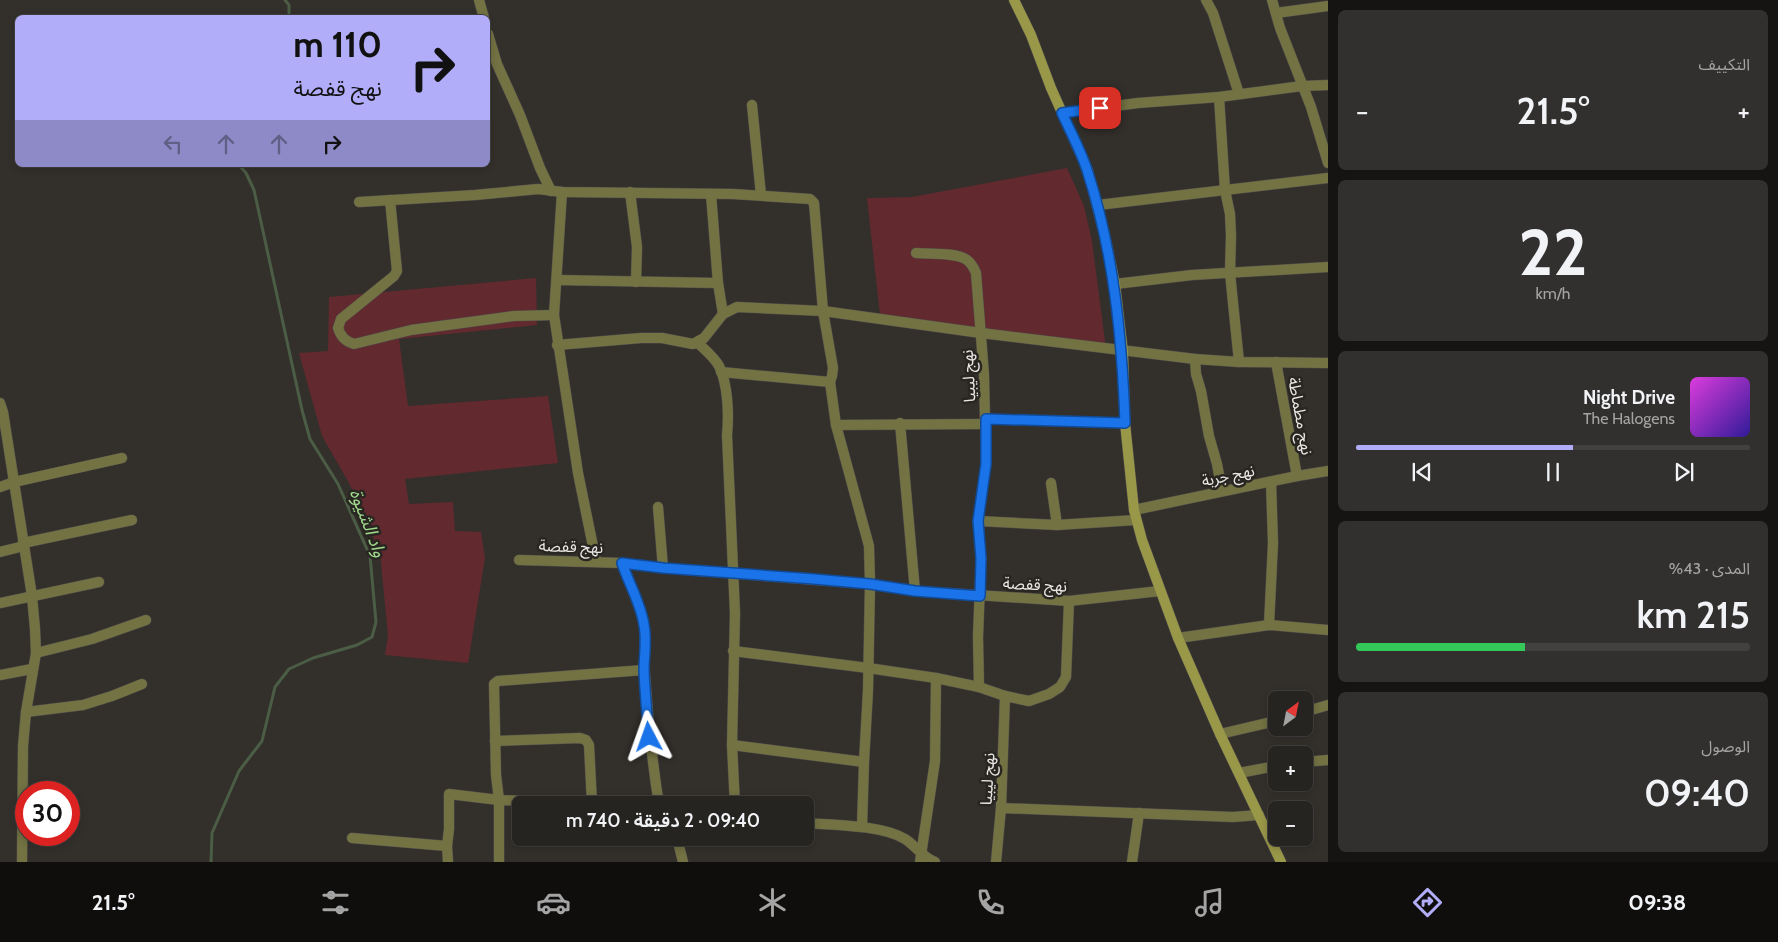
<!DOCTYPE html>
<html lang="ar">
<head>
<meta charset="utf-8">
<style>
  :root { --surface:#262421; --page:#32302e; --text:#f1f3f6; --muted:#a4a4a5; --line:#42413f; --accent:#b2adf9 }
  body { margin:0; font-family:Cabin,"Noto Sans Arabic",sans-serif; background:var(--page); color:var(--text); direction:rtl; height:100vh; display:flex; flex-direction:column; font-size:19px; white-space:nowrap }
  * { box-sizing:border-box; margin:0 }
  p { font-size:16px; color:var(--muted) }
  .icon { flex:none; width:28px; height:28px; fill:none; stroke:currentColor; stroke-width:2; stroke-linecap:round; stroke-linejoin:round }
  .map { position:relative; flex:1; overflow:hidden; direction:ltr }
  .side { display:flex; flex-direction:column; gap:10px; padding:10px; background:#151412; width:450px }
  .side>* { flex:none }
  .banner { position:absolute; left:15px; top:15px; width:475px; height:152px; border-radius:8px; box-shadow:0 2px 8px #0003,0 0 0 1px var(--line); direction:rtl; background:#b2adf9; color:#111; overflow:hidden }
  .needle { width:32px; rotate:32deg }
  .buttons { position:absolute; left:1268px; top:691px; display:grid; gap:10px }
  .buttons a { display:grid; place-items:center; width:45px; height:45px; border-radius:8px; background:var(--surface); box-shadow:0 2px 8px #0003,0 0 0 1px var(--line); font-size:25px }
  .speed { position:absolute; left:15px; top:781px; display:flex; gap:10px; font-size:25px; font-weight:700; text-align:center }
  .speed>* { display:grid; place-content:center; width:65px; height:65px; border-radius:50%; background:var(--surface); box-shadow:0 2px 8px #0003,0 0 0 1px var(--line); line-height:1 }
  .speed .limit { border:8px solid #d22; background:#fff; color:#111 }
  .pin { position:absolute; display:grid; place-items:center; width:42px; height:42px; color:#fff; margin:-21px; border-radius:10px; box-shadow:0 2px 8px #0006 }
  .me { position:absolute; width:55px; margin:-28px; rotate:356deg; stroke-linejoin:round; filter:drop-shadow(0 0 4px #0008) }
  .turn { display:flex; align-items:center; gap:18px; height:105px; padding:0 25px; font-size:22px }
  .turn .icon { width:65px; height:65px; stroke-width:2.5 }
  .turn b { display:block; font-size:35px; line-height:42px }
  .lanes { display:flex; align-items:center; height:48px; padding:0 25px; background:#0003; justify-content:center; gap:25px; direction:ltr }
  .lanes .off { opacity:.35 }
  .big { font-size:38px; font-weight:600; line-height:1.1 }
  .side .card { flex:1; display:flex; flex-direction:column; justify-content:center; gap:8px; min-width:0; padding:0 18px; border-radius:8px; background:var(--page) }
  .side .dial { align-items:center; gap:0 }
  .dial b { font-size:65px; line-height:1 }
  .song { display:flex; align-items:center; gap:15px }
  .cover { width:60px; height:60px; border-radius:8px; background:linear-gradient(135deg,hsl(300 70% 55%),hsl(250 70% 35%)) }
  .played { height:5px; border-radius:2px; background:linear-gradient(90deg,var(--accent) 55%,var(--line) 55%) }
  .keys { display:flex; justify-content:space-around; direction:ltr }
  .heat { display:flex; justify-content:space-between; align-items:center; font-size:28px; direction:ltr }
  .charge { height:8px; border-radius:4px; background:linear-gradient(90deg,#34c759 43%,var(--line) 0) }
  .trip { position:absolute; left:512px; top:796px; width:302px; height:50px; border-radius:8px; background:var(--surface); box-shadow:0 2px 8px #0003,0 0 0 1px var(--line); font-weight:600; line-height:50px; text-align:center; direction:rtl }
  .menu { display:flex; height:80px; justify-content:space-around; align-items:center; background:#0f0e0d; color:var(--muted) }
  .menu .icon { width:35px; height:35px }
  .menu .on { color:var(--accent) }
  .menu b { font-size:22px; color:var(--text) }
  main { display:flex; flex:1; min-height:0 }
  .map>svg:first-child { display:block }
  .green { fill:#62292e }
  .lines { fill:none; stroke-linecap:round; stroke-linejoin:round }
  .stream { stroke:#4b5d45; stroke-width:3 }
  .minor-casing { stroke:#504d4a; stroke-width:11 }
  .secondary-casing { stroke:#504d4a; stroke-width:11 }
  .minor { stroke:#737243; stroke-width:10 }
  .secondary { stroke:#999748; stroke-width:10 }
  .route-casing { stroke:#114b97; stroke-width:12 }
  .route { stroke:#1a73e8; stroke-width:9 }
  .labels { text-anchor:middle; stroke-width:5; stroke-linejoin:round; paint-order:stroke }
  .street-label { font-size:16px; fill:#eae8e6; stroke:#292622 }
  .water-label { font-size:18px; font-style:italic; fill:#9fd88b; stroke:#292622 }
</style>
</head>
<body>
<main>
<section class="side">
<div class="card"><p>التكييف</p>
<div class="heat"><a>−</a><b class="big">21.5°</b><a>+</a></div>
</div>
<div class="card dial"><b>22</b><p>km/h</p></div>
<div class="card">
<div class="song"><i class="cover"></i><div><b>Night Drive</b><p>The Halogens</p></div></div>
<div class="played"></div>
<div class="keys"><svg class="icon" aria-label="previous" viewBox="0 0 24 24"><path d="M18 5L8 12l10 7zM5 5v14"/></svg><svg class="icon" aria-label="pause" viewBox="0 0 24 24"><path d="M8 5v14M16 5v14"/></svg><svg class="icon" aria-label="next" viewBox="0 0 24 24"><path d="M6 5l10 7-10 7zM19 5v14"/></svg></div>
</div>
<div class="card"><p>المدى · 43%</p><b class="big">215 km</b><div class="charge"></div></div>
<div class="card"><p>الوصول</p><b class="big">09:40</b></div>
</section>
<div class="map">
<svg width="1328" height="862" viewBox="0 0 1328 862">
  <rect width="100%" height="100%" fill="#33302c"/>
  <g class="green">
    <polygon points="1067,168 1084,206 1092,241 1106,349 880,315 867,198 912,197"/>
    <polygon points="536,278 537,325 399,339 408,406 548,396 558,463 405,479 409,504 453,502 455,531 481,532 485,558 468,663 385,655 388,636 380,552 349,483 322,436 299,353 328,351 329,297"/>
  </g>
  <g class="lines">
    <g class="stream">
      <polyline points="285,0 289,5 289,18"/>
      <polyline points="211,862 212,833 239,771 262,741 275,687 289,669 313,658 357,645 372,637 376,622 370,556 338,484 310,439 302,410 254,190 246,173 239,165"/>
    </g>
    <defs>
      <g id="minor">
        <polyline points="479,0 484,18"/>
        <polyline points="1206,0 1213,13 1239,94"/>
        <polyline points="1272,0 1280,28 1311,107 1328,163"/>
        <polyline points="1276,13 1328,6"/>
        <polyline points="488,34 497,64 520,115 540,168 551,191"/>
        <polyline points="1219,97 1225,190 1230,214 1231,235 1230,273 1239,362"/>
        <polyline points="752,105 761,195"/>
        <polyline points="1062,113 1138,103 1219,97 1302,86 1328,85"/>
        <polyline points="562,192 554,315 578,473 596,561"/>
        <polyline points="630,192 637,247 636,282"/>
        <polyline points="711,194 718,283 723,314"/>
        <path d="M390,200L397,271L394,276L341,319L338,328C341,337 345,341 354,344L411,330L514,316L554,315"/>
        <polyline points="359,202 475,195 538,189 562,192 733,194 810,199 814,203 823,311 833,368 832,376 830,382 836,425 869,546 870,584 868,690 864,762 862,827"/>
        <polyline points="1098,205 1328,178"/>
        <path d="M916,253C928,254 957,252 967,260C971,263 974,268 976,273L984,375L986,464L978,521L981,558L978,637L979,687"/>
        <polyline points="557,280 718,283"/>
        <polyline points="1115,284 1192,275 1328,267"/>
        <path d="M698,343C705,350 714,357 719,366C728,384 729,415 727,435L735,613L732,745L735,805"/>
        <polyline points="557,345 641,338 662,338 693,344 704,338 723,314 737,307 823,311 981,333 1195,359 1239,362 1328,363"/>
        <polyline points="1195,359 1196,374 1201,391 1209,436 1217,464 1222,491"/>
        <polyline points="1276,362 1297,476"/>
        <polyline points="721,372 830,382"/>
        <polyline points="0,403 3,412 32,596 35,629 36,653 26,712 23,746 22,862"/>
        <polyline points="986,419 1125,423"/>
        <polyline points="900,423 915,591"/>
        <polyline points="836,425 985,424"/>
        <polyline points="1051,483 1057,525"/>
        <polyline points="0,487 14,482 122,458"/>
        <polyline points="658,507 663,568"/>
        <polyline points="1134,510 1297,476 1328,471"/>
        <polyline points="978,521 1057,525 1136,520"/>
        <polyline points="23,543 132,520"/>
        <polyline points="0,552 24,546"/>
        <polyline points="519,560 622,563 663,568 870,584 915,591 1069,601 1160,591"/>
        <path d="M622,563C629,584 640,604 644,625C647,642 643,658 645,675C648,719 652,761 659,805"/>
        <polyline points="0,603 99,582"/>
        <polyline points="1269,625 1273,543 1271,482"/>
        <polyline points="1178,638 1269,625 1328,630"/>
        <polyline points="733,651 868,668 936,678 979,687 1005,696 1029,701 1049,694 1060,687 1066,677 1069,601"/>
        <polyline points="36,653 92,639 146,620"/>
        <polyline points="0,675 32,669"/>
        <polyline points="26,712 83,705 112,696 142,684"/>
        <polyline points="1304,712 1328,705"/>
        <polyline points="1220,734 1276,721"/>
        <polyline points="495,741 580,738 586,740 589,745 592,803"/>
        <polyline points="732,745 864,762"/>
        <polyline points="1304,762 1328,760"/>
        <polyline points="1239,773 1276,766"/>
        <polyline points="1001,808 1233,817 1259,815"/>
        <path d="M806,823C834,825 882,825 905,839C916,846 922,857 935,862"/>
        <polyline points="352,838 447,846 448,862"/>
        <polyline points="677,838 683,862"/>
        <polyline points="447,846 449,829 449,794 499,800 633,805"/>
        <polyline points="499,862 499,800 496,775 494,684 498,681 644,670"/>
        <polyline points="920,862 935,761 936,678"/>
        <polyline points="996,862 1001,808 1005,696"/>
        <polyline points="1132,862 1139,813"/>
      </g>
      <polyline id="secondary" points="1014,0 1031,35 1051,88 1088,171 1106,241 1115,284 1123,352 1125,423 1134,510 1142,540 1178,638 1220,734 1281,862"/>
    </defs>
    <use href="#minor" class="minor-casing"/>
    <use href="#secondary" class="secondary-casing"/>
    <use href="#minor" class="minor"/>
    <use href="#secondary" class="secondary"/>
  </g>
  <g class="lines">
    <defs>
      <path id="route" d="M649,737C647,715 645,693 644,671C644,655 647,641 644,625C641,604 629,584 622,563L663,568L814,579L870,584L915,591L980,596L981,558L978,521L986,464V419L1125,423C1122,338 1114,254 1088,173C1082,153 1071,133 1062,113L1100,108"/>
    </defs>
    <use href="#route" class="route-casing"/>
    <use href="#route" class="route"/>
  </g>
  <g class="labels">
    <g class="street-label">
      <text transform="translate(968 376) rotate(-93)" y="6">نهج ليبيا</text>
      <text transform="translate(1301 416) rotate(80)" y="6">نهج مطماطة</text>
      <text transform="translate(1228 475) rotate(-12)" y="6">نهج جربة</text>
      <text transform="translate(571 546) rotate(2)" y="6">نهج قفصة</text>
      <text transform="translate(1035 584) rotate(3)" y="6">نهج قفصة</text>
      <text transform="translate(987 779) rotate(-87)" y="6">نهج ليبيا</text>
    </g>
    <g class="water-label">
      <text transform="translate(368 523) rotate(69)" y="6">واد الشيوة</text>
    </g>
  </g>
</svg>
<div class="buttons">
<a><svg class="needle" viewBox="-14 -14 28 28"><path d="M0-13l5 13h-10z" fill="#e53935"/><path d="M0 13l5-13h-10z" fill="#a4a4a5"/></svg></a>
<a>+</a>
<a>−</a>
</div>
<div class="speed"><div class="limit">30</div></div>
<div class="pin" style="left:1100px;top:108px;background:#d93025"><svg class="icon" aria-label="arrive" viewBox="0 0 24 24"><path d="M6 21V4h12l-3 4 3 4H6"/></svg></div>
<svg class="me" style="left:649px;top:737px" viewBox="-20 -20 40 40"><path d="M0-17L14 15 0 8-14 15z" fill="#1a73e8" stroke="#fff" stroke-width="4"/></svg>
<div class="trip">09:40 · 2 دقيقة · 740 m</div>
<div class="banner">
<div class="turn"><svg class="icon" aria-label="right" viewBox="0 0 24 24"><path d="M7 20v-9h11M14 6l5 5-5 5"/></svg><div><b>110 m</b>نهج قفصة</div></div>
<div class="lanes"><svg class="icon off" aria-label="left" viewBox="0 0 24 24"><path d="M17 20v-9H6M10 6l-5 5 5 5"/></svg><svg class="icon off" aria-label="ahead" viewBox="0 0 24 24"><path d="M12 20V5M6 11l6-6 6 6"/></svg><svg class="icon off" aria-label="ahead" viewBox="0 0 24 24"><path d="M12 20V5M6 11l6-6 6 6"/></svg><svg class="icon" aria-label="right" viewBox="0 0 24 24"><path d="M7 20v-9h11M14 6l5 5-5 5"/></svg></div>
</div>
</div>
</main>
<nav class="menu">
<b>09:38</b>
<svg class="icon on" aria-label="directions" viewBox="0 0 24 24"><path d="M12 3l9 9-9 9-9-9zM9 14v-3h6M13 9l2 2-2 2"/></svg>
<svg class="icon" aria-label="music" viewBox="0 0 24 24"><path d="M9 18V5l10-2v13"/><circle cx="6" cy="18" r="3"/><circle cx="16" cy="16" r="3"/></svg>
<svg class="icon" aria-label="phone" viewBox="0 0 24 24"><path d="M5 4h4l2 5-3 2q2 4 5 5l2-3 5 2v4C11 20 4 13 5 4z"/></svg>
<svg class="icon" aria-label="climate" viewBox="0 0 24 24"><path d="M12 3v18M4 7l16 10M4 17L20 7"/></svg>
<svg class="icon" aria-label="car" viewBox="0 0 24 24"><path d="M5 17H2v-5l4-1 3-4h7l3 4 3 1v5h-3M9 17h6M6 11h13"/><circle cx="7" cy="17" r="2"/><circle cx="17" cy="17" r="2"/></svg>
<svg class="icon" aria-label="filters" viewBox="0 0 24 24"><path d="M4 7h16M4 17h16"/><circle cx="9" cy="7" r="2"/><circle cx="15" cy="17" r="2"/></svg>
<b>21.5°</b>
</nav>
</body>
</html>
